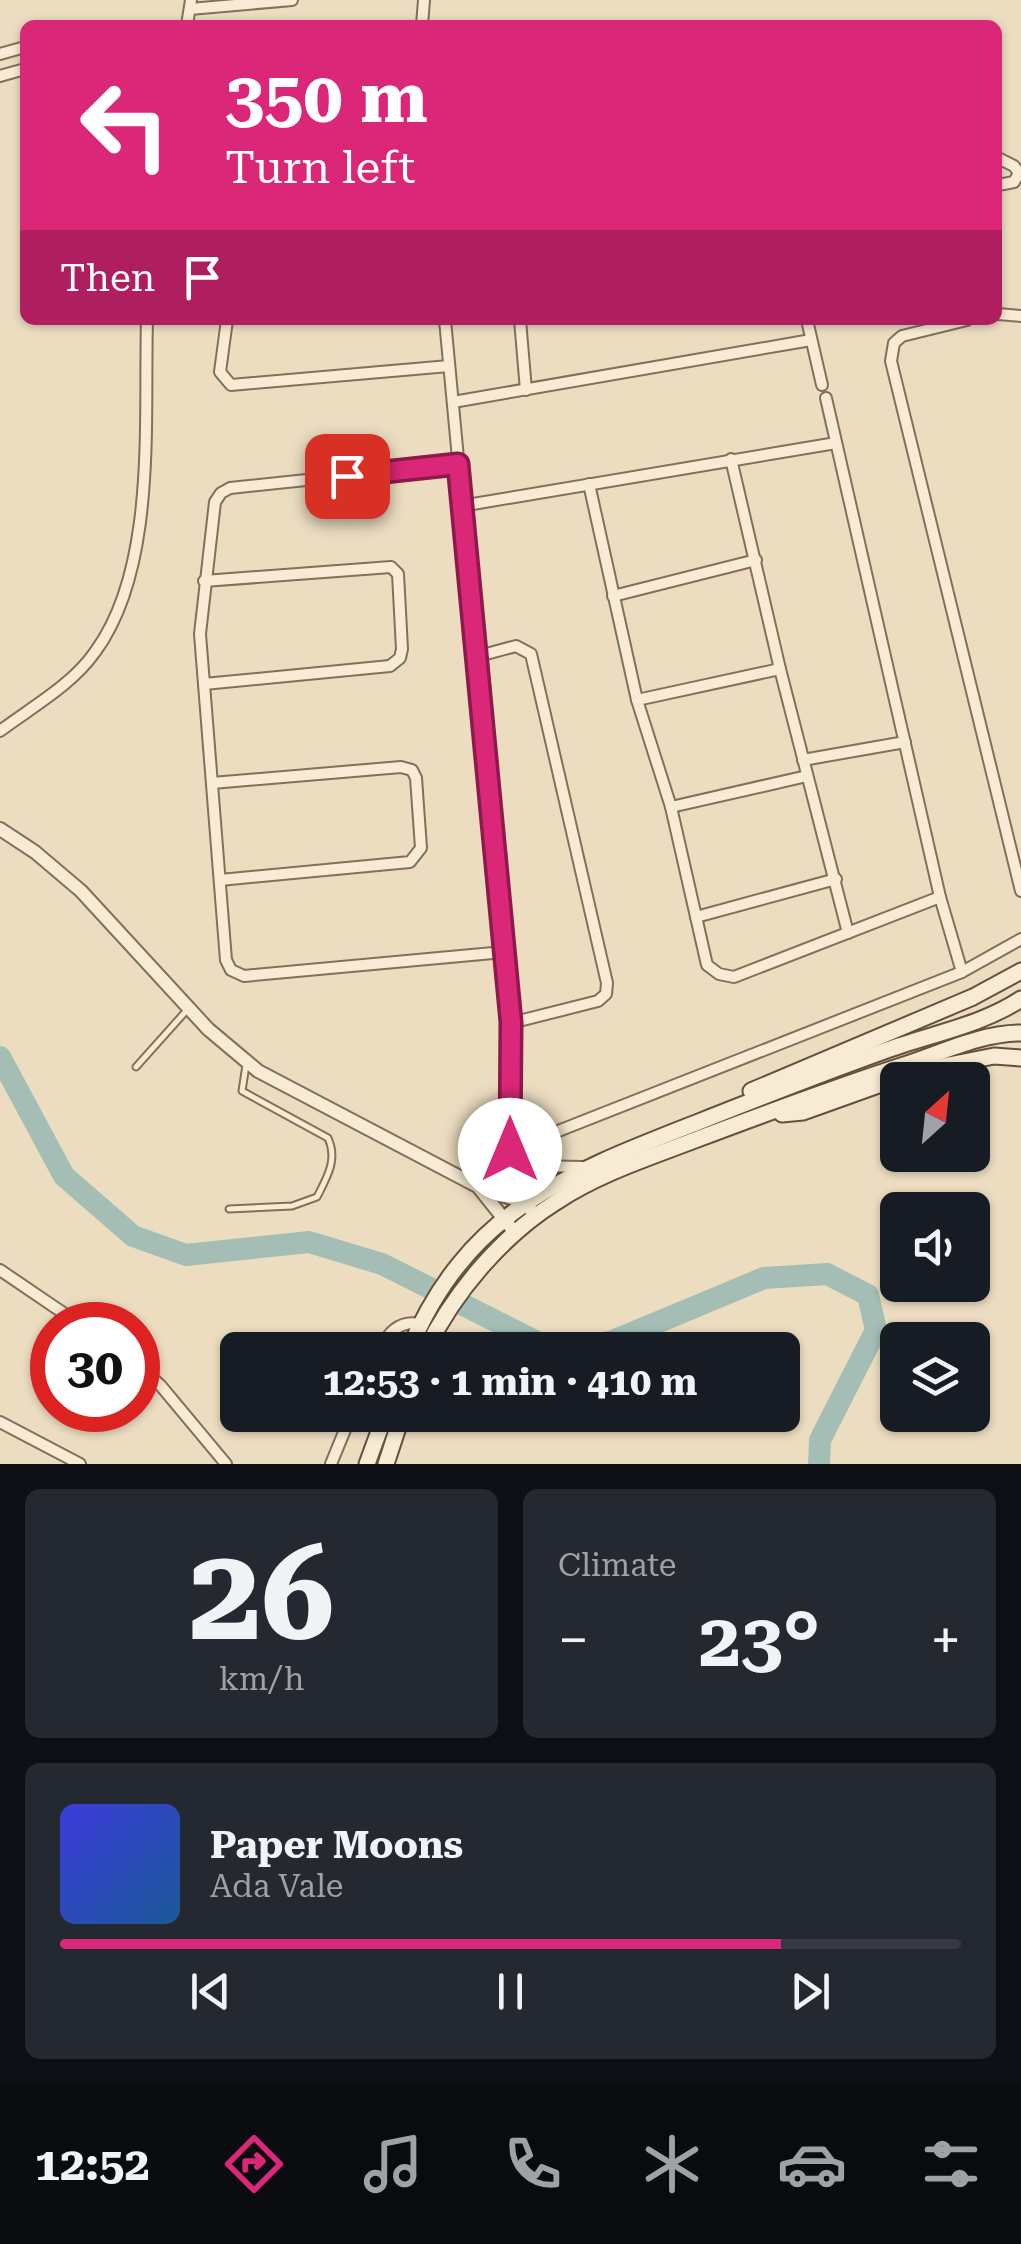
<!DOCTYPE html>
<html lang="en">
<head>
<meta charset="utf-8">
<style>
  :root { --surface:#171b24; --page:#242831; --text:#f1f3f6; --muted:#9ea1a6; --line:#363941; --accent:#db2777 }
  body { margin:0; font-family:"Roboto Serif",serif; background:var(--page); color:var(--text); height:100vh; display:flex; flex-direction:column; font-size:38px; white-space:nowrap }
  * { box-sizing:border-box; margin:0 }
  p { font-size:32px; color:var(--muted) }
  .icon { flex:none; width:55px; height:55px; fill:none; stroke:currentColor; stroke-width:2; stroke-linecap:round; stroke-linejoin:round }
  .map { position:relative; height:1464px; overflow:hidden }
  .sheet { display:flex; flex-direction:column; gap:25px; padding:25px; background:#0d0f14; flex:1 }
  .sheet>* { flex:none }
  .guide { position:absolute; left:20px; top:20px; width:982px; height:305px; border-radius:15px; box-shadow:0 2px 8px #0004; background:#db2777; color:#fff; overflow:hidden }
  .needle { width:65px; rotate:27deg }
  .fabs { position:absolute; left:880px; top:1062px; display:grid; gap:20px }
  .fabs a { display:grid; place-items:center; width:110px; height:110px; border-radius:15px; background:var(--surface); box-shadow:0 2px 8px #0004; font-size:50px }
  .speed { position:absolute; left:30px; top:1302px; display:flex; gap:20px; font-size:50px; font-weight:700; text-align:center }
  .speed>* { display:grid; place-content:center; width:130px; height:130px; border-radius:50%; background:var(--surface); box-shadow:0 2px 8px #0004; line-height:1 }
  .speed .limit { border:15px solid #d22; background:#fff; color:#111 }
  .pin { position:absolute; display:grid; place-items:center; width:85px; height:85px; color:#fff; margin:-42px; border-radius:20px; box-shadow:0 5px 15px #0006 }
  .me { position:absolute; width:110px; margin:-55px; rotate:0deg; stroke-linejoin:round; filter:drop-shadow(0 0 8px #0008) }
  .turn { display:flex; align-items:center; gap:35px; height:210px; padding:0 40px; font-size:45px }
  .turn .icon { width:130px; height:130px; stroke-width:2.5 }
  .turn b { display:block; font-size:70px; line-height:85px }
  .then { display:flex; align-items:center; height:95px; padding:0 40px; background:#0003; gap:20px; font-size:38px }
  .big { font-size:75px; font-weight:700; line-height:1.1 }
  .sheet .card { flex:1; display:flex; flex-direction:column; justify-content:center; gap:15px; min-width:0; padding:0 35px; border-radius:15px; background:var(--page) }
  .sheet .dial { align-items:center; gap:0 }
  .dial b { font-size:130px; line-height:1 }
  .song { display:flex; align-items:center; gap:30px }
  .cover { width:120px; height:120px; border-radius:15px; background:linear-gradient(135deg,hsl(240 70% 55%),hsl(210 70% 35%)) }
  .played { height:10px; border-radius:5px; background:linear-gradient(90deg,var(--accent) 80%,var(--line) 80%) }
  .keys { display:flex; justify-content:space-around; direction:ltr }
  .heat { display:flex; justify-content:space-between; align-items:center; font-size:55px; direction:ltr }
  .sheet .tiles { flex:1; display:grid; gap:25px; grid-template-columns:1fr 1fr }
  .card:last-child { grid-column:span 2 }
  .trip { position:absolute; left:220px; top:1332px; width:580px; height:100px; border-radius:15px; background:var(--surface); box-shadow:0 2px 8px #0004; font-weight:700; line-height:100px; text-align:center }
  .tab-bar { display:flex; height:160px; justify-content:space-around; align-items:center; background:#090b0e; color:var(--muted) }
  .tab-bar .icon { width:70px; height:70px }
  .tab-bar .on { color:var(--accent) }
  .tab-bar b { font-size:45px; color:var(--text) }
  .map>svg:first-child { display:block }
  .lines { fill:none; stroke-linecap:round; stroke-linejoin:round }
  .river { stroke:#a4beb5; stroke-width:22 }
  .service-casing { stroke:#846f5a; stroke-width:9 }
  .minor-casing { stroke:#846f5a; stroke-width:14 }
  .tertiary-casing { stroke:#846f5a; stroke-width:16 }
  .secondary-casing { stroke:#66503d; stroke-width:19 }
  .service { stroke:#f7ebd4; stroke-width:5 }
  .minor { stroke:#f7ebd4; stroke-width:10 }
  .tertiary { stroke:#f7ebd4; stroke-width:12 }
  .secondary { stroke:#f7ebd4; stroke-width:15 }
  .route-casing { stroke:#8e194d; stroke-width:25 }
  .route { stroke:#db2777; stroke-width:18 }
</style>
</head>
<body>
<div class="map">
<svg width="1021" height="1464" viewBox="0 0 1021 1464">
  <rect width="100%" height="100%" fill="#ecddc1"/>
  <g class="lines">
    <g class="river">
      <polyline points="0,1057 64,1176 133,1236 186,1255 309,1242 382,1264 553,1350"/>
      <polyline points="574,1350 613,1341 764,1278 827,1274 868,1295 876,1330 820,1440 819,1464"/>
    </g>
    <defs>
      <g id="service">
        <polyline points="136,1067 187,1010"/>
        <path d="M229,1209L292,1206L317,1197C327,1177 338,1160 328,1138L242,1091L246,1065"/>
      </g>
      <g id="minor">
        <polyline points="190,9 292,0"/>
        <polyline points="187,25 191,0"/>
        <polyline points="422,25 424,0"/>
        <polyline points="0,54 25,47"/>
        <polyline points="0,76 25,69"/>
        <polyline points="998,158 1014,166 1019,173 1014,182 998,185"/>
        <polyline points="998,314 1021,316"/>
        <polyline points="227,320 220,372 231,385 449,366"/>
        <polyline points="445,320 511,1023 510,1150"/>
        <polyline points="520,320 526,390"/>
        <polyline points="807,320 822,385"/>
        <polyline points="967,320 902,336 894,343 891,361 1021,891"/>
        <polyline points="826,398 940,897 962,972"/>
        <polyline points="453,402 811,340"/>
        <polyline points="731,459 780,669 848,933"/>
        <polyline points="458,464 230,488 221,493 215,502 200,634 226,960 231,970 244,976 504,952"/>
        <polyline points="589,484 637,700 671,807 707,965 719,974 734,977 940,897"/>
        <polyline points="461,506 836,443"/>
        <polyline points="204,581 391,567 398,574 402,649 400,658 390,666 204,684"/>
        <polyline points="613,596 756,560"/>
        <polyline points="475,657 516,646 531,654 607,983 606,994 598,1001 511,1023"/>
        <polyline points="637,700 780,669"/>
        <path d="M0,731C32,707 72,685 95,652C157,568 144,420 147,320"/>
        <polyline points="803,760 905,742"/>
        <polyline points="212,783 401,767 412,770 416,778 421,848 410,862 220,880"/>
        <polyline points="671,807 807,776"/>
        <polyline points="696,917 836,879"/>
        <polyline points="486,1165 583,1167"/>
        <polyline points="475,1185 492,1159 510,1150 962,972 1021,939"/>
        <polyline points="0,1270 81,1325"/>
        <path d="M380,1350C388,1332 400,1320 420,1324"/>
        <polyline points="138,1365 161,1386 226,1464"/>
        <polyline points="0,1422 80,1464"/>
        <polyline points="331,1464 351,1415"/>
      </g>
      <g id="tertiary">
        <polyline points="0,829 35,852 81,891 208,1029 258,1071 479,1187 523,1202 531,1210"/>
        <polyline points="480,1189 516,1234"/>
      </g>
      <g id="secondary">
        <polyline points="751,1091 973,997 1021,971"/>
        <polyline points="782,1114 803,1112 898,1078 949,1065 994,1056 1021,1058"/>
        <path d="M409,1350C467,1211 566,1174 696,1123C759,1098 823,1073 887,1050C931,1034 982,1025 1021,999"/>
        <path d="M426,1350C454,1292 502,1236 556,1202C598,1174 648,1158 695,1140C764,1114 833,1088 904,1065C941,1053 981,1033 1021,1033"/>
        <polyline points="367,1464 385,1415"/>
        <polyline points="386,1464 402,1415"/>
      </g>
    </defs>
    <use href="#service" class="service-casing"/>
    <use href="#minor" class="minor-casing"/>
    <use href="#tertiary" class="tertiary-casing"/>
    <use href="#secondary" class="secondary-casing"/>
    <use href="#service" class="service"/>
    <use href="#minor" class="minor"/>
    <use href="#tertiary" class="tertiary"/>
    <use href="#secondary" class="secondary"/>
  </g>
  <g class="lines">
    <defs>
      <polyline id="route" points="347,476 458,464 511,1022 510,1150"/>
    </defs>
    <use href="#route" class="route-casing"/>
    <use href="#route" class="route"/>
  </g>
</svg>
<div class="fabs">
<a><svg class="needle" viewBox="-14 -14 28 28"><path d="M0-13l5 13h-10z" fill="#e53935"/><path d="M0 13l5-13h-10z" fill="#9ea1a6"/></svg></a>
<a><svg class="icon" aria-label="sound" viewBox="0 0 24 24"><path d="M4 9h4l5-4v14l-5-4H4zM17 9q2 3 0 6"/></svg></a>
<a><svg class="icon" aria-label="layers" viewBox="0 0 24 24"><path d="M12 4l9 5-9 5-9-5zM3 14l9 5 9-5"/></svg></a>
</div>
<div class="speed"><div class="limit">30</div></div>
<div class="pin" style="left:347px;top:476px;background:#d93025"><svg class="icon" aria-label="arrive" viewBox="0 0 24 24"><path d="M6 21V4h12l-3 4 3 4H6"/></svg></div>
<svg class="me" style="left:510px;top:1150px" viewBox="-20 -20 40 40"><circle r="19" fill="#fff"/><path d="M0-13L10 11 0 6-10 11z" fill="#db2777"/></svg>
<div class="trip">12:53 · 1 min · 410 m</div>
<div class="guide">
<div class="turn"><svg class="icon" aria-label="left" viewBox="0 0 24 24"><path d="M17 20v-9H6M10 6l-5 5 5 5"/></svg><div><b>350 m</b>Turn left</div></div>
<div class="then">Then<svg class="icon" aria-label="arrive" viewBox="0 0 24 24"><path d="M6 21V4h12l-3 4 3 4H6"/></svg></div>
</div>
</div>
<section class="sheet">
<div class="tiles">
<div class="card dial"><b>26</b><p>km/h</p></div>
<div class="card"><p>Climate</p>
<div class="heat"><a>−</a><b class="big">23°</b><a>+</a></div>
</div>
<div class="card">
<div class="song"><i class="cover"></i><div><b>Paper Moons</b><p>Ada Vale</p></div></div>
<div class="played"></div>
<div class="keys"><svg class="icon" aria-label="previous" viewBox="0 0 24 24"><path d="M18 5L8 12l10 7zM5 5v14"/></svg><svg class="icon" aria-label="pause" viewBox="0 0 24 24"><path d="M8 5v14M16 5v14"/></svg><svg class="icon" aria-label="next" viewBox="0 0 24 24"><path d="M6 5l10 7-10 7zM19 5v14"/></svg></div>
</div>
</div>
</section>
<nav class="tab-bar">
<b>12:52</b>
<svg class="icon on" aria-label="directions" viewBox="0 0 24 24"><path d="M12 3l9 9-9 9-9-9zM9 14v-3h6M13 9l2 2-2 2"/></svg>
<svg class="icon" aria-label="music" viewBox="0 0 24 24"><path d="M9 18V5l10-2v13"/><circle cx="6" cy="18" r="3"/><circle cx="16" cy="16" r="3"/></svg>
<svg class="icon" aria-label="phone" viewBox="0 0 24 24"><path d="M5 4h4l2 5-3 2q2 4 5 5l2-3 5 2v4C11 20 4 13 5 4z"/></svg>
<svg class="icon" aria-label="climate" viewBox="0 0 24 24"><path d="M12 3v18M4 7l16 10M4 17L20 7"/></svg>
<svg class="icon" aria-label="car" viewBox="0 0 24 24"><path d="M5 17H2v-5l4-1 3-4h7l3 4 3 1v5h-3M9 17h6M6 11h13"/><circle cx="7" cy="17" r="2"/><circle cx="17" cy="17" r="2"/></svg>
<svg class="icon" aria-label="filters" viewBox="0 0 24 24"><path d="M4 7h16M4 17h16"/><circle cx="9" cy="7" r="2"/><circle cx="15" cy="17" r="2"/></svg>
</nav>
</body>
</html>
